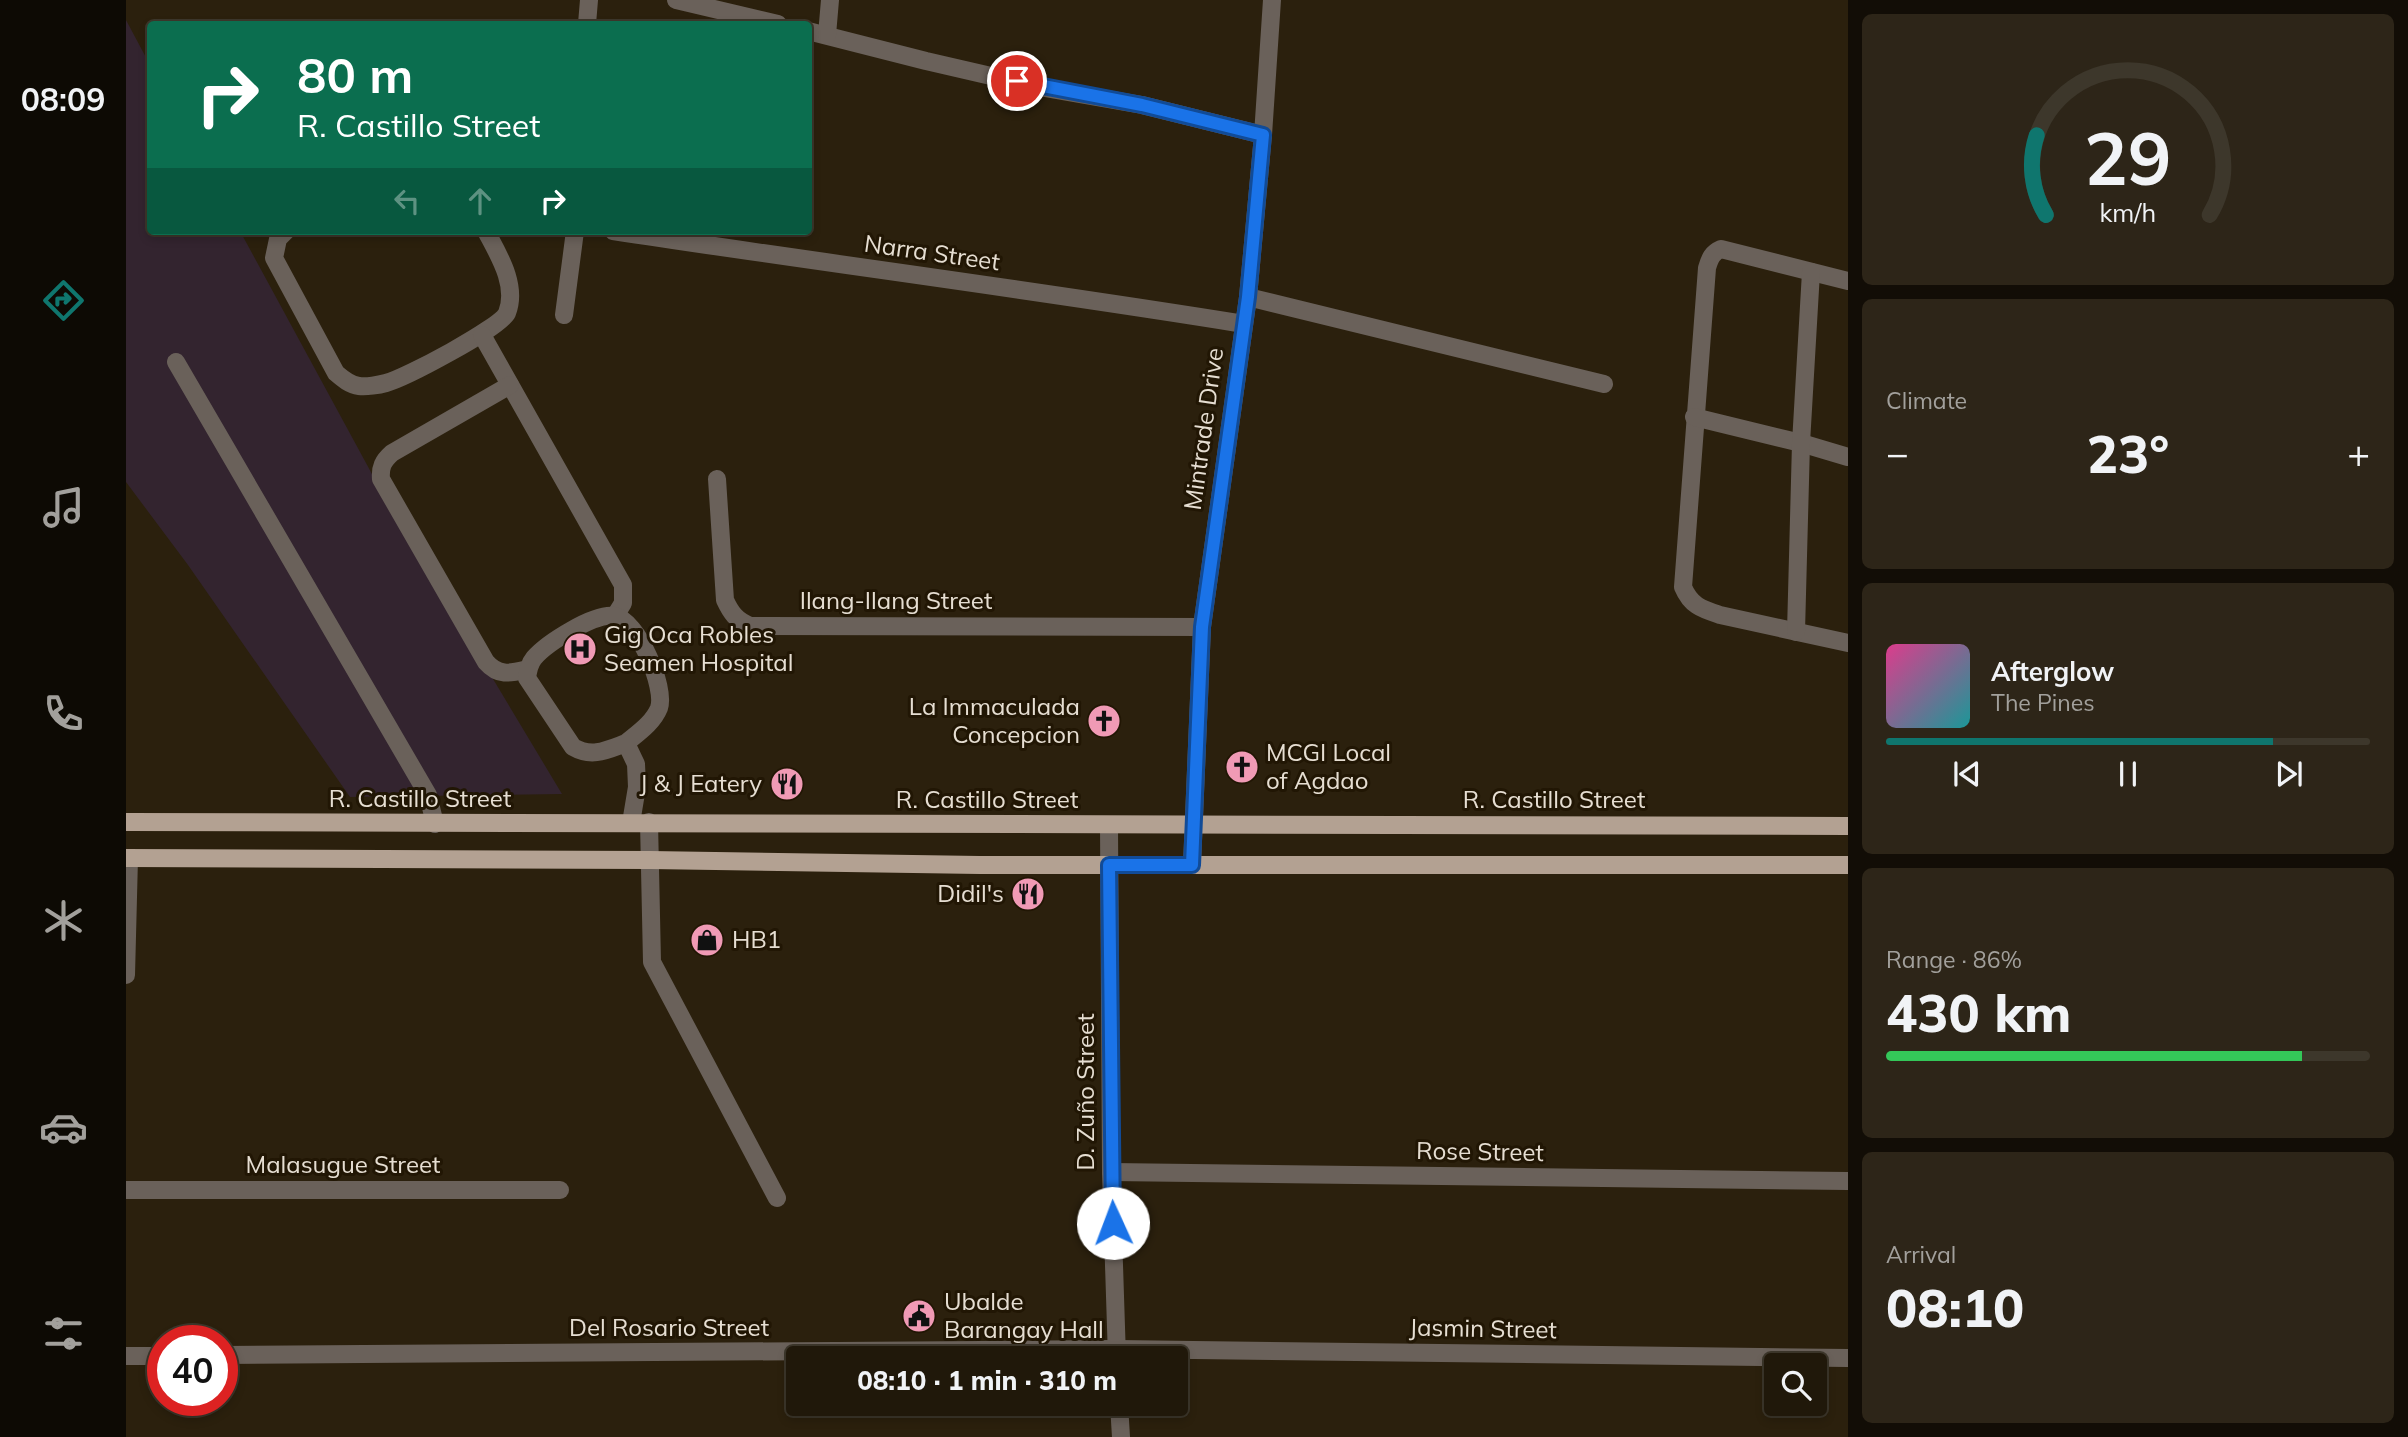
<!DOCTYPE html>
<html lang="en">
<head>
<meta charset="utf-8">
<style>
  :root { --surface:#20180a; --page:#2d2518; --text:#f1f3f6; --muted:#a2a09c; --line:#3d372b; --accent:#0f766e }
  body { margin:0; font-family:Mulish,sans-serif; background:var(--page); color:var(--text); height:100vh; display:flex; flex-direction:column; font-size:26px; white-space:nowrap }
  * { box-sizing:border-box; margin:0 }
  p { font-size:23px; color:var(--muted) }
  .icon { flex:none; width:38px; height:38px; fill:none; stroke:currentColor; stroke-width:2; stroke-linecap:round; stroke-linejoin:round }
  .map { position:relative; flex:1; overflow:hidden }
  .details { display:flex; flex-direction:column; gap:14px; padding:14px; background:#120d06; width:560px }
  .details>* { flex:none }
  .guide { position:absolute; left:21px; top:21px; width:665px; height:214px; border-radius:7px; box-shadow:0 4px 10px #0003,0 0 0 2px var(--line); background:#0b6e4f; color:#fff; overflow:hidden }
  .tools { position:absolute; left:1638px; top:1353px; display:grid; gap:14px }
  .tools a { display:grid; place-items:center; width:63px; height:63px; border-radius:7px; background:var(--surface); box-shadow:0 4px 10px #0003,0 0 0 2px var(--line); font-size:35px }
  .speed { position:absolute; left:21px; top:1325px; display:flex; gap:14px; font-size:35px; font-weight:700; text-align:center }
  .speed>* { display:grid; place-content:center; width:91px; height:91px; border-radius:50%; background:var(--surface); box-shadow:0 4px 10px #0003,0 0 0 2px var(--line); line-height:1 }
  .speed .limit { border:10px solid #d22; background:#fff; color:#111 }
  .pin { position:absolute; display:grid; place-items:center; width:60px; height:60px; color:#fff; margin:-30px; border:4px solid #fff; border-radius:50%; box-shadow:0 2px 7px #0007 }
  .me { position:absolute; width:77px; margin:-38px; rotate:358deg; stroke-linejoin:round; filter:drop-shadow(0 0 5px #0008) }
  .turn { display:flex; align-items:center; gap:24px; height:147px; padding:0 35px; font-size:32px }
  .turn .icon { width:91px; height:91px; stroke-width:2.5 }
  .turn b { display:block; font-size:49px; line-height:60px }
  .lanes { display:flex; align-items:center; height:66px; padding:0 35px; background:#0003; justify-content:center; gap:35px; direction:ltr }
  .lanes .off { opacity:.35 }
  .big { font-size:52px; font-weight:800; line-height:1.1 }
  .details .card { flex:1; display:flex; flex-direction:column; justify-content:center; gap:10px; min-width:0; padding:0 24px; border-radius:10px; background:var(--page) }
  .details .dial { align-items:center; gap:0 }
  .dial svg { height:182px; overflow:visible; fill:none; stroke:var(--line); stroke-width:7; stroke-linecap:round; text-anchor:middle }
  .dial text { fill:var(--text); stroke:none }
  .song { display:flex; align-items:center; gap:21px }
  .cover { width:84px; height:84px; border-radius:10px; background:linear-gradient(135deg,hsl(330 70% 55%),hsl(180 70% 35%)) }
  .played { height:7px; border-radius:4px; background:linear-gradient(90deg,var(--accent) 80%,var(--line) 80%) }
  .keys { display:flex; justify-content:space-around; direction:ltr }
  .heat { display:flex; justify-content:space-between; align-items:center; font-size:38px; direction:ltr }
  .charge { height:10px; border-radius:5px; background:linear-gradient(90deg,#34c759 86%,var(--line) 0) }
  .trip { position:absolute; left:660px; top:1346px; width:402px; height:70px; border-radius:7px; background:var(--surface); box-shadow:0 4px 10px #0003,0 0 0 2px var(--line); font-weight:800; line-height:70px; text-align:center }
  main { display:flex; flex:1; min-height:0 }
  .dock { display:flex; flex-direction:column; width:126px; justify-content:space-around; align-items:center; background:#0d0a04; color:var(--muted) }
  .dock .icon { width:49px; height:49px }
  .dock .active { color:var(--accent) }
  .dock b { font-size:32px; color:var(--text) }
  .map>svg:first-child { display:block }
  .industrial { fill:#33242f }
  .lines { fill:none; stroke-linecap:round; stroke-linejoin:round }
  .minor { stroke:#6a615a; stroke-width:18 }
  .major { stroke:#b3a192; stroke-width:18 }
  .route-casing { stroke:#114b97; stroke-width:18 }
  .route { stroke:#1a73e8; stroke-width:12 }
  .labels { text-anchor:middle; stroke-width:6; stroke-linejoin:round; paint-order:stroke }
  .street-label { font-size:24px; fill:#e6ded2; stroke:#211604 }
  .poi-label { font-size:24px; fill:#e6ded2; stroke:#211604; text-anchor:start }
</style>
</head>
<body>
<main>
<nav class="dock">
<b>08:09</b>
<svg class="icon active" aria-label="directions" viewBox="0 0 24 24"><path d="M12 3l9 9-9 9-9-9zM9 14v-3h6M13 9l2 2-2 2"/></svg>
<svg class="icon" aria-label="music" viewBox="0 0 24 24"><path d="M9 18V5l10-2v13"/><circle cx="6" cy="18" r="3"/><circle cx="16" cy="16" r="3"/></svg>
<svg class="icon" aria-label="phone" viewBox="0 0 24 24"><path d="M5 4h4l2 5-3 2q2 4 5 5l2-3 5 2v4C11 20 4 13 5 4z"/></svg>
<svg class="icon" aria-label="climate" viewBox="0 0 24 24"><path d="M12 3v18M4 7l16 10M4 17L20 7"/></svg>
<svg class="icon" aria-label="car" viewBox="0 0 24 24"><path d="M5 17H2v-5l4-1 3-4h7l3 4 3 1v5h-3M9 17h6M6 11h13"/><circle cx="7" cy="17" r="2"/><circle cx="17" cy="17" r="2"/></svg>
<svg class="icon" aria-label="filters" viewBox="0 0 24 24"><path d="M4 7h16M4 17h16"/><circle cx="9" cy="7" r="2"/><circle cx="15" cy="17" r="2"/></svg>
</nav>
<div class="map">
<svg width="1722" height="1437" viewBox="0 0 1722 1437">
  <rect width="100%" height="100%" fill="#2b200d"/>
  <polygon class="industrial" points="0,20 24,65 24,231 114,231 265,509 436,794 224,797 62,565 0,482"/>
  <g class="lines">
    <g class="minor">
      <polyline points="550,0 652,24"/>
      <polyline points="461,24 463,0"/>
      <polyline points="682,31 800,61 913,87 1016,105 1137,135"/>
      <polyline points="701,35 704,0"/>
      <path d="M160,231L152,239L148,258L210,373C217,379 224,385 233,386C240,387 253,385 260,383C279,378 374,328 381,313C392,285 372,254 360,231"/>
      <path d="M487,231C697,263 908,290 1118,324"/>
      <path d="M1722,281L1595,249C1586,253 1584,258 1581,268L1557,587C1565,606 1576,609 1594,615L1722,643"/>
      <polyline points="1122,297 1478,384"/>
      <polyline points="438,315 449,231"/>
      <polyline points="356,335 497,585 497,603 489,616"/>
      <polyline points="50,362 302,795 309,824"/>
      <path d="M384,385L266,453C257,461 254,467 255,479L360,662C373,677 385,673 402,669"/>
      <polyline points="1568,417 1675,443 1722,457"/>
      <path d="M591,479L599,600C605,613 610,620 624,626L1076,627"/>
      <polyline points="1670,632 1675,443 1685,272"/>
      <path d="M500,743C481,750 466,758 447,747L401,678C402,671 403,664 408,658C421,643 468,613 488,616C512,620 540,688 533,708C527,723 512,733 500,743L510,764L511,787L505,823"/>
      <polyline points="523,822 526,962 651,1198"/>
      <polyline points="983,825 985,1172 991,1358"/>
      <polyline points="1066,865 1076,627 1122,297 1137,135 1146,0"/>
      <polyline points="0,975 3,858"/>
      <polyline points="985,1172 1722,1181"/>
      <polyline points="0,1190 434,1190"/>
      <polyline points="96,1355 990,1349 1722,1358"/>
      <polyline points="0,1356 37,1356"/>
      <polyline points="993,1404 995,1437"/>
    </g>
    <g class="major">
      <polyline points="0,822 1722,826"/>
      <polyline points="0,858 524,860 854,865 1722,865"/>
    </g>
  </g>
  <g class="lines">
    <defs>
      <polyline id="route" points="891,81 1016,105 1137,135 1122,297 1076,627 1066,865 983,865 987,1223"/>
    </defs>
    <use href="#route" class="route-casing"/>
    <use href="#route" class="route"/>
  </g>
  <defs>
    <symbol id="hospital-disc" viewBox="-11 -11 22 22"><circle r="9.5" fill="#f09ab5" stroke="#211604"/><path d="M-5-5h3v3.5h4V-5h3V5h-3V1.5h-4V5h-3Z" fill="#111"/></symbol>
    <symbol id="church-disc" viewBox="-11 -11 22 22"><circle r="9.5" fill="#f09ab5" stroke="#211604"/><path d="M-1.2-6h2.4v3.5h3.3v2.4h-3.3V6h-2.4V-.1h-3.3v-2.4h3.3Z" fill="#111"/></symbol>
    <symbol id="restaurant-disc" viewBox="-11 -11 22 22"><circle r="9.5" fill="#f09ab5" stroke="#211604"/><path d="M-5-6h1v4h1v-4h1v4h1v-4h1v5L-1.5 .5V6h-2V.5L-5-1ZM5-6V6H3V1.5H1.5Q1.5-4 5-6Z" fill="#111"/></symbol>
    <symbol id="shop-disc" viewBox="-11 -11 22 22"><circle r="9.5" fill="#f09ab5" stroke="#211604"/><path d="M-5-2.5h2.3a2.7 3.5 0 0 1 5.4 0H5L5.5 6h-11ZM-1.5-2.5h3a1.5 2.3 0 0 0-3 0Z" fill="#111"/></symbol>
    <symbol id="civic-disc" viewBox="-11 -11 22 22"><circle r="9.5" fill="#f09ab5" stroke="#211604"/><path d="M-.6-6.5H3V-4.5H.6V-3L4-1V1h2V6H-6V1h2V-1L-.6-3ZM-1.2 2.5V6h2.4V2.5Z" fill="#111"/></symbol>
  </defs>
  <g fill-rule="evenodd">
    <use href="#hospital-disc" x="435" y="630" width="38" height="38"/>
    <use href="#church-disc" x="959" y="702" width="38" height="38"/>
    <use href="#church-disc" x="1097" y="748" width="38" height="38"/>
    <use href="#restaurant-disc" x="642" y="765" width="38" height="38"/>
    <use href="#restaurant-disc" x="883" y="875" width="38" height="38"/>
    <use href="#shop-disc" x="562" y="921" width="38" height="38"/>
    <use href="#civic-disc" x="774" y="1297" width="38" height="38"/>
  </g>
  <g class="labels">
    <g class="street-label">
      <text transform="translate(806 253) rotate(8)" y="8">Narra Street</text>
      <text transform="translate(1078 429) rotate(-82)" y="8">Mintrade Drive</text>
      <text x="770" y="609">Ilang-Ilang Street</text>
      <text x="294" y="807">R. Castillo Street</text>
      <text x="861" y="808">R. Castillo Street</text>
      <text x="1428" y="808">R. Castillo Street</text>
      <text transform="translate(960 1092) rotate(-90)" y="8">D. Zuño Street</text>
      <text transform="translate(1354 1152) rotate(1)" y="8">Rose Street</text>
      <text x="217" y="1173">Malasugue Street</text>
      <text x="543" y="1336">Del Rosario Street</text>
      <text transform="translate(1357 1329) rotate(1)" y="8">Jasmin Street</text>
    </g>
    <g class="poi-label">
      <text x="478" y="643">Gig Oca Robles<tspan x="478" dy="28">Seamen Hospital</tspan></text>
      <text x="954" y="715" text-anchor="end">La Immaculada<tspan x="954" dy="28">Concepcion</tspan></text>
      <text x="1140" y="761">MCGI Local<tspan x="1140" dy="28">of Agdao</tspan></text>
      <text x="636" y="792" text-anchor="end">J &amp; J Eatery</text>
      <text x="878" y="902" text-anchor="end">Didil's</text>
      <text x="606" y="948">HB1</text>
      <text x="818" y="1310">Ubalde<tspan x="818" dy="28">Barangay Hall</tspan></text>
    </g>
  </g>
</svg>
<div class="tools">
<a><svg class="icon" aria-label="search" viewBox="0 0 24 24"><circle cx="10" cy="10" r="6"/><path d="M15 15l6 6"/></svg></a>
</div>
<div class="speed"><div class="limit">40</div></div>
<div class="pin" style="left:891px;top:81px;background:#d93025"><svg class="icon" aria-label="arrive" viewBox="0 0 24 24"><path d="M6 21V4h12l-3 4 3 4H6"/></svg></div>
<svg class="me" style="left:987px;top:1223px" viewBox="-20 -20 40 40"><circle r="19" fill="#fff"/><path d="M0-13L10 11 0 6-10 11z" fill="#1a73e8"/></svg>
<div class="trip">08:10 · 1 min · 310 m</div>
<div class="guide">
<div class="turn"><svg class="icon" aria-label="right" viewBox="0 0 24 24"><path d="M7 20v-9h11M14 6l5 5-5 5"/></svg><div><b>80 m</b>R. Castillo Street</div></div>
<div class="lanes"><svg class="icon off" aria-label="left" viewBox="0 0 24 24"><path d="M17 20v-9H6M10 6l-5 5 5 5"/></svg><svg class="icon off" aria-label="ahead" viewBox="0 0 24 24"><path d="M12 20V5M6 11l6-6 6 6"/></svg><svg class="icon" aria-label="right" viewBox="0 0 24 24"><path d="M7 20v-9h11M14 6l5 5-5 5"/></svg></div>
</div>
</div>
<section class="details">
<div class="card dial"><svg viewBox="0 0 100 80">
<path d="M14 69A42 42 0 1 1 86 69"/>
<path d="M14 69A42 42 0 0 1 10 34" stroke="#0f766e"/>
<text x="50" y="56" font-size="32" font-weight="700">29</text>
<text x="50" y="72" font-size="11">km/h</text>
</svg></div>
<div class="card"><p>Climate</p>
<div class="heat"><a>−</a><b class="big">23°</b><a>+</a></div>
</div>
<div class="card">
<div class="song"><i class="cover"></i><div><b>Afterglow</b><p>The Pines</p></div></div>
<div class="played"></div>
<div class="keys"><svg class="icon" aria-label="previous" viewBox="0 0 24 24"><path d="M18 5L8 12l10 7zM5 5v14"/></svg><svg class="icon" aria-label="pause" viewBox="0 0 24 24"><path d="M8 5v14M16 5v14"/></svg><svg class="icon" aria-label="next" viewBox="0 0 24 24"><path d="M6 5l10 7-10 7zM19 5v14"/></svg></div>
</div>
<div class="card"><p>Range · 86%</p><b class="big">430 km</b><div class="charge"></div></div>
<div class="card"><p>Arrival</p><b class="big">08:10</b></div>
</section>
</main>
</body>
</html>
